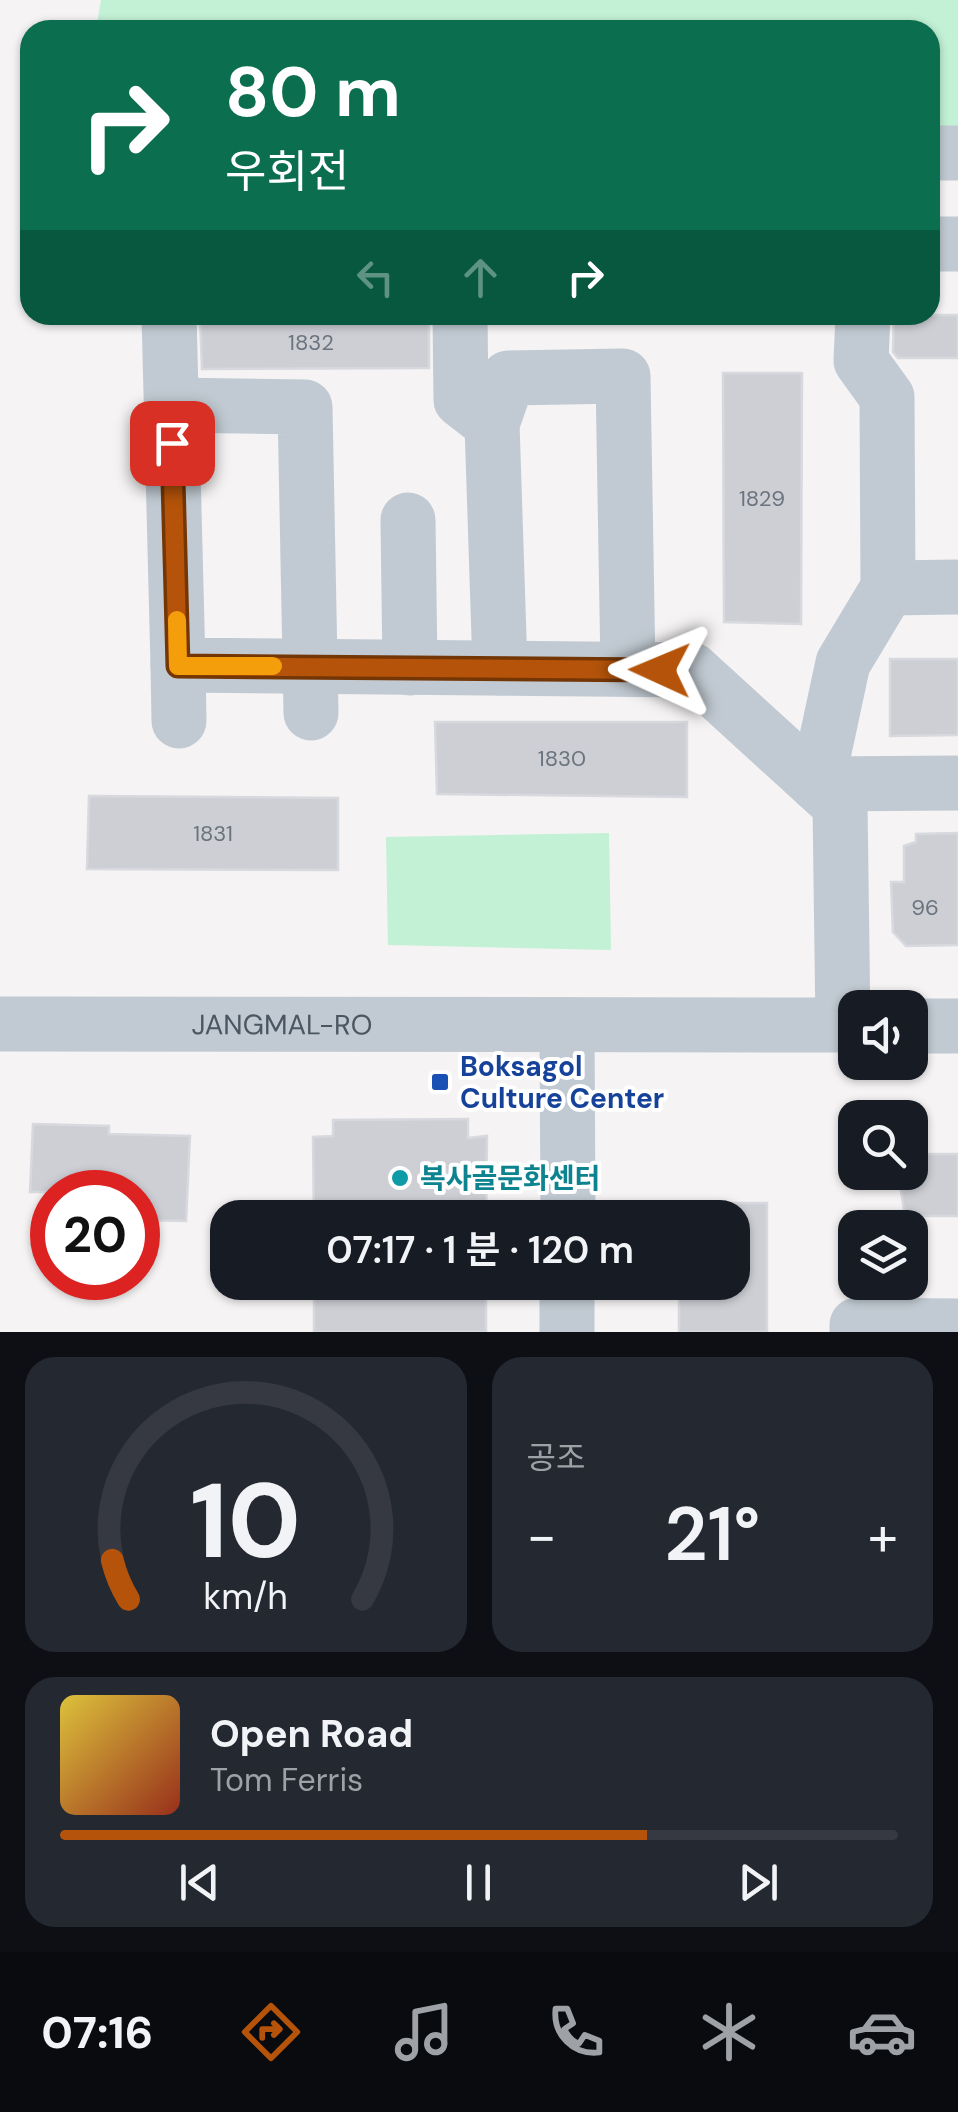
<!DOCTYPE html>
<html lang="ko">
<head>
<meta charset="utf-8">
<style>
  :root { --surface:#171b24; --page:#242831; --text:#f1f3f6; --muted:#9ea1a6; --line:#363941; --accent:#b45309 }
  body { margin:0; font-family:"DM Sans","Noto Sans KR",sans-serif; background:var(--page); color:var(--text); height:100vh; display:flex; flex-direction:column; font-size:38px; white-space:nowrap }
  * { box-sizing:border-box; margin:0 }
  p { font-size:32px; color:var(--muted) }
  .icon { flex:none; width:55px; height:55px; fill:none; stroke:currentColor; stroke-width:2; stroke-linecap:round; stroke-linejoin:round }
  .map { position:relative; height:1332px; overflow:hidden }
  .details { display:flex; flex-direction:column; gap:25px; padding:25px; background:#0d0f14; flex:1 }
  .details>* { flex:none }
  .banner { position:absolute; left:20px; top:20px; width:920px; height:305px; border-radius:30px; box-shadow:0 2px 8px #0004; background:#0b6e4f; color:#fff; overflow:hidden }
  .fabs { position:absolute; left:838px; top:990px; display:grid; gap:20px }
  .fabs a { display:grid; place-items:center; width:90px; height:90px; border-radius:20px; background:var(--surface); box-shadow:0 2px 8px #0004; font-size:50px }
  .speed { position:absolute; left:30px; top:1170px; display:flex; gap:20px; font-size:50px; font-weight:700; text-align:center }
  .speed>* { display:grid; place-content:center; width:130px; height:130px; border-radius:50%; background:var(--surface); box-shadow:0 2px 8px #0004; line-height:1 }
  .speed .limit { border:15px solid #d22; background:#fff; color:#111 }
  .pin { position:absolute; display:grid; place-items:center; width:85px; height:85px; color:#fff; margin:-42px; border-radius:20px; box-shadow:0 5px 15px #0006 }
  .me { position:absolute; width:110px; margin:-55px; rotate:271deg; stroke-linejoin:round; filter:drop-shadow(0 0 8px #0008) }
  .turn { display:flex; align-items:center; gap:35px; height:210px; padding:0 40px; font-size:45px }
  .turn .icon { width:130px; height:130px; stroke-width:2.5 }
  .turn b { display:block; font-size:70px; line-height:85px }
  .lanes { display:flex; align-items:center; height:95px; padding:0 40px; background:#0003; justify-content:center; gap:50px; direction:ltr }
  .lanes .off { opacity:.35 }
  .big { font-size:75px; font-weight:600; line-height:1.1 }
  .details .widget { flex:1; display:flex; flex-direction:column; justify-content:center; gap:15px; min-width:0; padding:0 35px; border-radius:30px; background:var(--page) }
  .details .dial { align-items:center; gap:0 }
  .dial svg { height:260px; overflow:visible; fill:none; stroke:var(--line); stroke-width:7; stroke-linecap:round; text-anchor:middle }
  .dial text { fill:var(--text); stroke:none }
  .song { display:flex; align-items:center; gap:30px }
  .cover { width:120px; height:120px; border-radius:15px; background:linear-gradient(135deg,hsl(50 70% 55%),hsl(10 70% 35%)) }
  .played { height:10px; border-radius:5px; background:linear-gradient(90deg,var(--accent) 70%,var(--line) 70%) }
  .keys { display:flex; justify-content:space-around; direction:ltr }
  .heat { display:flex; justify-content:space-between; align-items:center; font-size:55px; direction:ltr }
  .details .tiles { flex:1; display:grid; gap:25px; grid-template-columns:1fr 1fr }
  .widget:last-child { grid-column:span 2 }
  .trip { position:absolute; left:210px; top:1200px; width:540px; height:100px; border-radius:30px; background:var(--surface); box-shadow:0 2px 8px #0004; font-weight:600; line-height:100px; text-align:center }
  .tab-bar { display:flex; height:160px; justify-content:space-around; align-items:center; background:#090b0e; color:var(--muted) }
  .tab-bar .icon { width:70px; height:70px }
  .tab-bar .selected { color:var(--accent) }
  .tab-bar b { font-size:45px; color:var(--text) }
  .map>svg:first-child { display:block }
  .green { fill:#c3f1d5 }
  .building { fill:#cdcfd5; stroke:#d7d9de; stroke-width:2.5 }
  .lines { fill:none; stroke-linecap:round; stroke-linejoin:round }
  .minor { stroke:#c1cad2; stroke-width:55 }
  .route-casing { stroke:#753606; stroke-width:25 }
  .route { stroke:#b45309; stroke-width:18 }
  .slow { stroke:#f59e0b; stroke-width:18 }
  .transit-dot { fill:#1a4fb4; stroke:#fff; stroke-width:4 }
  .culture-dot { fill:#0f9aa8; stroke:#fff; stroke-width:4 }
  .labels { text-anchor:middle; stroke-width:8; stroke-linejoin:round; paint-order:stroke }
  .number-label { font-size:22px; fill:#6b747e }
  .street-label { font-size:28px; fill:#4a5661; stroke:#fff }
  .transit-label { font-size:28px; font-weight:bold; fill:#164399; stroke:#fff; text-anchor:start }
  .culture-label { font-size:28px; font-weight:bold; fill:#0d838f; stroke:#fff; text-anchor:start }
</style>
</head>
<body>
<div class="map">
<svg width="958" height="1332" viewBox="0 0 958 1332">
  <rect width="100%" height="100%" fill="#f5f3f3"/>
  <g class="green">
    <polygon points="101,0 958,0 958,134 930,134 930,30 96,30"/>
    <polygon points="609,833 611,950 388,945 386,837"/>
  </g>
  <g class="building">
    <polygon points="200,315 429,315 429,368 202,369"/>
    <polygon points="894,315 958,315 958,358 898,358 893,352"/>
    <polygon points="723,373 802,373 801,624 724,622"/>
    <polygon points="890,659 958,659 958,735 890,736"/>
    <polygon points="435,722 687,722 687,797 437,794"/>
    <polygon points="89,796 338,798 338,870 87,869"/>
    <polygon points="958,833 958,945 906,946 893,932 891,882 904,882 904,846 916,842 916,834"/>
    <polygon points="468,1119 468,1138 487,1136 486,1218 314,1218 313,1137 333,1136 333,1120"/>
    <polygon points="33,1124 109,1126 109,1134 190,1136 186,1221 138,1220 138,1192 30,1192"/>
    <polygon points="910,1154 958,1154 958,1216 905,1216 898,1172 910,1172"/>
    <polygon points="732,1203 767,1203 767,1332 679,1332 679,1282 732,1282"/>
    <rect x="314" y="1282" width="172" height="50"/>
  </g>
  <g class="lines">
    <g class="minor">
      <polyline points="930,153 958,153"/>
      <polyline points="930,244 958,244"/>
      <polyline points="169,315 178,665 692,670 840,805 843,1025"/>
      <polyline points="460,315 461,400 492,424 500,668"/>
      <polyline points="863,315 861,361 887,397 888,588 843,663 817,784 958,783"/>
      <polyline points="171,405 305,407 311,713"/>
      <polyline points="492,424 508,378 623,376 628,669"/>
      <polyline points="408,520 410,668"/>
      <polyline points="888,588 958,587"/>
      <polyline points="178,665 179,721"/>
      <path id="s1" d="M0,1024L855,1025"/>
      <polyline points="567,1025 568,1218"/>
      <polyline points="910,1026 958,1026"/>
      <polyline points="567,1332 567,1282"/>
      <polyline points="857,1332 857,1325 958,1326"/>
    </g>
  </g>
  <g class="lines">
    <defs>
      <polyline id="route" points="172,443 178,666 660,670"/>
    </defs>
    <use href="#route" class="route-casing"/>
    <use href="#route" class="route"/>
    <polyline class="slow" points="177,620 178,666 273,666"/>
  </g>
  <rect class="transit-dot" x="430" y="1072" width="20" height="20" rx="5"/>
  <circle class="culture-dot" cx="400" cy="1178" r="10"/>
  <g class="labels">
    <g class="number-label">
      <text x="311" y="350">1832</text>
      <text x="762" y="506">1829</text>
      <text x="562" y="766">1830</text>
      <text x="213" y="841">1831</text>
      <text x="925" y="915">96</text>
    </g>
    <g class="street-label">
      <text dy="10" stroke="none"><textPath href="#s1" startOffset="282">JANGMAL-RO</textPath></text>
    </g>
    <g class="transit-label">
      <text x="460" y="1076">Boksagol<tspan x="460" dy="32">Culture Center</tspan></text>
    </g>
    <g class="culture-label">
      <text x="420" y="1188">복사골문화센터</text>
    </g>
  </g>
</svg>
<div class="fabs">
<a><svg class="icon" aria-label="sound" viewBox="0 0 24 24"><path d="M4 9h4l5-4v14l-5-4H4zM17 9q2 3 0 6"/></svg></a>
<a><svg class="icon" aria-label="search" viewBox="0 0 24 24"><circle cx="10" cy="10" r="6"/><path d="M15 15l6 6"/></svg></a>
<a><svg class="icon" aria-label="layers" viewBox="0 0 24 24"><path d="M12 4l9 5-9 5-9-5zM3 14l9 5 9-5"/></svg></a>
</div>
<div class="speed"><div class="limit">20</div></div>
<div class="pin" style="left:172px;top:443px;background:#d93025"><svg class="icon" aria-label="arrive" viewBox="0 0 24 24"><path d="M6 21V4h12l-3 4 3 4H6"/></svg></div>
<svg class="me" style="left:660px;top:670px" viewBox="-20 -20 40 40"><path d="M0-17L14 15 0 8-14 15z" fill="#b45309" stroke="#fff" stroke-width="4"/></svg>
<div class="trip">07:17 · 1 분 · 120 m</div>
<div class="banner">
<div class="turn"><svg class="icon" aria-label="right" viewBox="0 0 24 24"><path d="M7 20v-9h11M14 6l5 5-5 5"/></svg><div><b>80 m</b>우회전</div></div>
<div class="lanes"><svg class="icon off" aria-label="left" viewBox="0 0 24 24"><path d="M17 20v-9H6M10 6l-5 5 5 5"/></svg><svg class="icon off" aria-label="ahead" viewBox="0 0 24 24"><path d="M12 20V5M6 11l6-6 6 6"/></svg><svg class="icon" aria-label="right" viewBox="0 0 24 24"><path d="M7 20v-9h11M14 6l5 5-5 5"/></svg></div>
</div>
</div>
<section class="details">
<div class="tiles">
<div class="widget dial"><svg viewBox="0 0 100 80">
<path d="M14 69A42 42 0 1 1 86 69"/>
<path d="M14 69A42 42 0 0 1 9 57" stroke="#b45309"/>
<text x="50" y="56" font-size="32" font-weight="700">10</text>
<text x="50" y="72" font-size="11">km/h</text>
</svg></div>
<div class="widget"><p>공조</p>
<div class="heat"><a>−</a><b class="big">21°</b><a>+</a></div>
</div>
<div class="widget">
<div class="song"><i class="cover"></i><div><b>Open Road</b><p>Tom Ferris</p></div></div>
<div class="played"></div>
<div class="keys"><svg class="icon" aria-label="previous" viewBox="0 0 24 24"><path d="M18 5L8 12l10 7zM5 5v14"/></svg><svg class="icon" aria-label="pause" viewBox="0 0 24 24"><path d="M8 5v14M16 5v14"/></svg><svg class="icon" aria-label="next" viewBox="0 0 24 24"><path d="M6 5l10 7-10 7zM19 5v14"/></svg></div>
</div>
</div>
</section>
<nav class="tab-bar">
<b>07:16</b>
<svg class="icon selected" aria-label="directions" viewBox="0 0 24 24"><path d="M12 3l9 9-9 9-9-9zM9 14v-3h6M13 9l2 2-2 2"/></svg>
<svg class="icon" aria-label="music" viewBox="0 0 24 24"><path d="M9 18V5l10-2v13"/><circle cx="6" cy="18" r="3"/><circle cx="16" cy="16" r="3"/></svg>
<svg class="icon" aria-label="phone" viewBox="0 0 24 24"><path d="M5 4h4l2 5-3 2q2 4 5 5l2-3 5 2v4C11 20 4 13 5 4z"/></svg>
<svg class="icon" aria-label="climate" viewBox="0 0 24 24"><path d="M12 3v18M4 7l16 10M4 17L20 7"/></svg>
<svg class="icon" aria-label="car" viewBox="0 0 24 24"><path d="M5 17H2v-5l4-1 3-4h7l3 4 3 1v5h-3M9 17h6M6 11h13"/><circle cx="7" cy="17" r="2"/><circle cx="17" cy="17" r="2"/></svg>
</nav>
</body>
</html>
